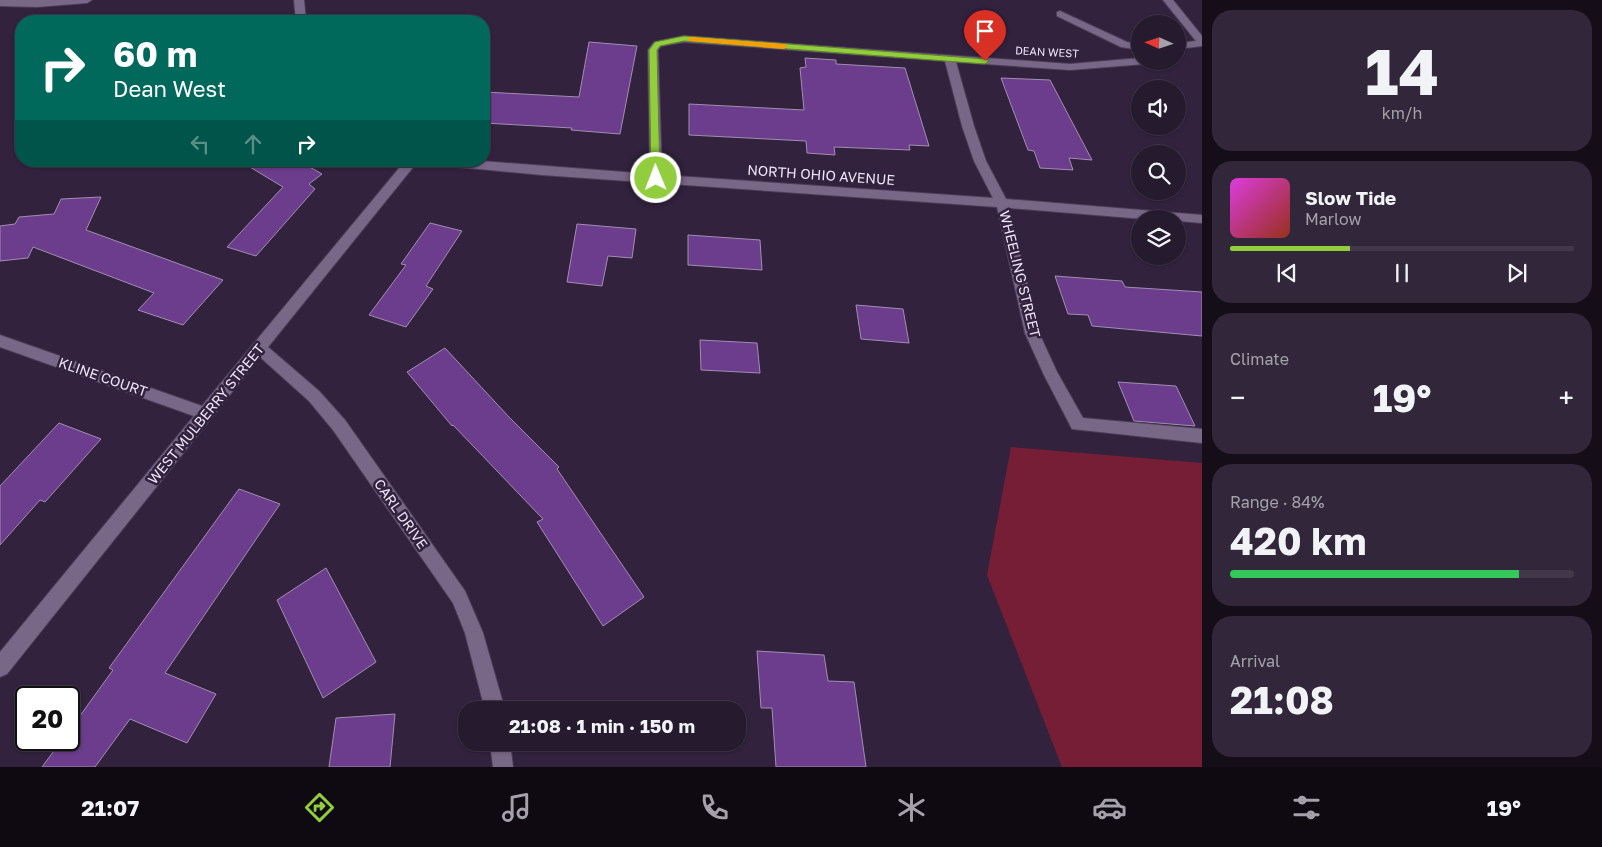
<!DOCTYPE html>
<html lang="en">
<head>
<meta charset="utf-8">
<style>
  :root { --surface:#261a2e; --page:#32273a; --text:#f1f3f6; --muted:#a4a1aa; --line:#42384a; --accent:#92cd3e }
  body { margin:0; font-family:"Golos Text",sans-serif; background:var(--page); color:var(--text); height:100vh; display:flex; flex-direction:column; font-size:19px; white-space:nowrap }
  * { box-sizing:border-box; margin:0 }
  p { font-size:16px; color:var(--muted) }
  .icon { flex:none; width:28px; height:28px; fill:none; stroke:currentColor; stroke-width:2; stroke-linecap:round; stroke-linejoin:round }
  .map { position:relative; flex:1; overflow:hidden }
  .details { display:flex; flex-direction:column; gap:10px; padding:10px; background:#150e19; width:400px }
  .details>* { flex:none }
  .top-card { position:absolute; left:15px; top:15px; width:475px; height:152px; border-radius:20px; box-shadow:0 1px 4px #0004,0 0 0 1px var(--line); background:#00695c; color:#fff; overflow:hidden }
  .needle { width:32px; rotate:273deg }
  .tools { position:absolute; left:1131px; top:15px; display:grid; gap:10px }
  .tools a { display:grid; place-items:center; width:55px; height:55px; border-radius:50%; background:var(--surface); box-shadow:0 1px 4px #0004,0 0 0 1px var(--line); font-size:25px }
  .speed { position:absolute; left:15px; top:686px; display:flex; gap:10px; font-size:25px; font-weight:700; text-align:center }
  .speed>* { display:grid; place-content:center; width:65px; height:65px; border-radius:50%; background:var(--surface); box-shadow:0 1px 4px #0004,0 0 0 1px var(--line); line-height:1 }
  .speed .limit { border:2px solid #111; border-radius:8px; background:#fff; color:#111 }
  .pin { position:absolute; display:grid; place-items:center; width:42px; height:42px; color:#fff; margin:-51px -21px; border-radius:50% 50% 50% 0; rotate:-45deg; box-shadow:0 0 5px #0007 }
  .pin .icon { rotate:45deg }
  .me { position:absolute; width:55px; margin:-28px; rotate:359deg; stroke-linejoin:round; filter:drop-shadow(0 0 4px #0008) }
  .turn { display:flex; align-items:center; gap:18px; height:105px; padding:0 15px; font-size:22px }
  .turn .icon { width:65px; height:65px; stroke-width:2.5 }
  .turn b { display:block; font-size:35px; line-height:42px }
  .lanes { display:flex; align-items:center; height:48px; padding:0 15px; background:#0003; justify-content:center; gap:25px; direction:ltr }
  .lanes .off { opacity:.35 }
  .big { font-size:38px; font-weight:700; line-height:1.1 }
  .details .widget { flex:1; display:flex; flex-direction:column; justify-content:center; gap:8px; min-width:0; padding:0 18px; border-radius:20px; background:var(--page) }
  .details .dial { align-items:center; gap:0 }
  .dial b { font-size:65px; line-height:1 }
  .song { display:flex; align-items:center; gap:15px }
  .cover { width:60px; height:60px; border-radius:8px; background:linear-gradient(135deg,hsl(300 70% 55%),hsl(10 70% 35%)) }
  .played { height:5px; border-radius:2px; background:linear-gradient(90deg,var(--accent) 35%,var(--line) 35%) }
  .keys { display:flex; justify-content:space-around; direction:ltr }
  .heat { display:flex; justify-content:space-between; align-items:center; font-size:28px; direction:ltr }
  .charge { height:8px; border-radius:4px; background:linear-gradient(90deg,#34c759 84%,var(--line) 0) }
  .trip { position:absolute; left:458px; top:701px; width:288px; height:50px; border-radius:20px; background:var(--surface); box-shadow:0 1px 4px #0004,0 0 0 1px var(--line); font-weight:700; line-height:50px; text-align:center }
  .menu { display:flex; height:80px; justify-content:space-around; align-items:center; background:#0f0a12; color:var(--muted) }
  .menu .icon { width:35px; height:35px }
  .menu .active { color:var(--accent) }
  .menu b { font-size:22px; color:var(--text) }
  main { display:flex; flex:1; min-height:0 }
  .map>svg:first-child { display:block }
  .green { fill:#751e35 }
  .building { fill:#6b3d8c; stroke:#a18eb1 }
  .lines { fill:none; stroke-linecap:round; stroke-linejoin:round }
  .minor-casing { stroke:#4c3e57; stroke-width:2 }
  .minor { fill:#796788; fill-rule:evenodd }
  .route { fill:#92cd3e; stroke:#5f8528 }
  .slow { fill:#f59e0b }
  .labels { text-anchor:middle; stroke-width:5; stroke-linejoin:round; paint-order:stroke }
  .far-street-label { font-size:11px; fill:#eee4f7; stroke:#32223e }
  .street-label { font-size:14px; fill:#eee4f7; stroke:#32223e }
</style>
</head>
<body>
<main>
<div class="map">
<svg width="1202" height="767" viewBox="0 0 1202 767">
  <rect width="100%" height="100%" fill="#32223e"/>
  <polygon class="green" points="1011,447 1202,463 1202,767 1062,767 987,575"/>
  <g class="building">
    <polygon points="589,42 637,46 620,134 571,130 572,128 484,123 484,92 579,97"/>
    <polygon points="805,58 836,60 836,64 905,68 929,146 909,145 910,150 834,147 835,155 807,153 806,141 689,135 689,104 804,110 800,68 806,67"/>
    <polygon points="1001,78 1050,80 1092,160 1069,158 1073,170 1040,168 1034,151 1028,150"/>
    <polygon points="240,161 299,161 322,174 309,184 315,189 256,256 227,247 283,187"/>
    <polygon points="101,197 86,230 223,280 183,325 138,310 154,293 33,247 28,258 0,261 0,226 15,224 19,217 54,214 61,199"/>
    <polygon points="430,223 462,231 426,286 433,289 406,327 369,315 406,265 401,264"/>
    <polygon points="577,224 636,229 632,258 608,256 602,286 567,282"/>
    <polygon points="688,235 760,240 762,270 688,265"/>
    <polygon points="1055,276 1122,281 1125,287 1202,292 1202,336 1092,326 1088,315 1068,314"/>
    <polygon points="856,305 903,309 909,343 861,339"/>
    <polygon points="700,340 757,343 760,373 701,370"/>
    <polygon points="445,348 509,417 559,467 557,469 644,597 603,626 537,522 543,519 453,425 452,426 407,372"/>
    <polygon points="1118,382 1176,386 1195,426 1134,421"/>
    <polygon points="59,423 101,439 45,502 40,500 0,545 0,486"/>
    <polygon points="239,489 280,504 165,673 216,694 187,743 130,719 95,767 42,767 62,740 69,740 69,731 113,670 109,668"/>
    <polygon points="326,568 376,662 323,698 277,600"/>
    <polygon points="757,651 824,655 828,681 854,682 866,767 776,767 772,708 761,708"/>
    <polygon points="395,714 390,767 329,767 336,718"/>
  </g>
  <g class="lines">
    <defs>
      <g id="minor">
        <polygon points="0,0 92,0 87,3 37,7 0,6"/>
        <polygon points="294,0 304,0 306,21 296,21"/>
        <polygon points="1163,0 1173,0 1202,36 1202,46 1178,49 1178,43 1196,41"/>
        <polygon points="1060,11 1127,42 1140,44 1140,50 1121,47 1057,16 1057,12"/>
        <path d="M684,36L1070,64L1140,58V61H1150L1145,64L1070,70L956,62L974,126L986,161L1006,199L1202,215V223L1178,221V219H1144L1009,208L1039,333L1057,372L1083,418L1202,429V443L1072,429L1044,375L1025,333L997,207L542,175L437,165L431,161H481L650,174L648,50L654,42ZM684,42L945,61L962,126L974,161L993,198L662,175L658,50L661,46Z"/>
        <polygon points="405,161 418,161 268,347 319,391 345,420 465,591 483,633 505,710 485,710 465,633 453,603 333,430 309,401 260,357 7,674 0,677 0,652 194,416 0,347 0,335 202,406"/>
        <polygon points="490,742 510,742 513,767 493,767"/>
      </g>
    </defs>
    <use href="#minor" class="minor-casing"/>
    <use href="#minor" class="minor"/>
  </g>
  <polygon class="route" points="684,36 985,59 989,61 985,64 684,41 660,46 657,50 660,178 656,182 651,178 649,50 655,42"/>
  <polygon class="slow" points="691,37 784,44 788,46 784,49 689,41 687,39"/>
  <g class="labels">
    <g class="far-street-label">
      <text transform="translate(1047 52) rotate(3)" y="4">DEAN WEST</text>
    </g>
    <g class="street-label">
      <text transform="translate(821 175) rotate(4)" y="5">NORTH OHIO AVENUE</text>
      <text transform="translate(1020 274) rotate(76)" y="5">WHEELING STREET</text>
      <text transform="translate(103 377) rotate(19)" y="5">KLINE COURT</text>
      <text transform="translate(206 414) rotate(-51)" y="5">WEST MULBERRY STREET</text>
      <text transform="translate(401 514) rotate(55)" y="5">CARL DRIVE</text>
    </g>
  </g>
</svg>
<div class="tools">
<a><svg class="needle" viewBox="-14 -14 28 28"><path d="M0-13l5 13h-10z" fill="#e53935"/><path d="M0 13l5-13h-10z" fill="#a4a1aa"/></svg></a>
<a><svg class="icon" aria-label="sound" viewBox="0 0 24 24"><path d="M4 9h4l5-4v14l-5-4H4zM17 9q2 3 0 6"/></svg></a>
<a><svg class="icon" aria-label="search" viewBox="0 0 24 24"><circle cx="10" cy="10" r="6"/><path d="M15 15l6 6"/></svg></a>
<a><svg class="icon" aria-label="layers" viewBox="0 0 24 24"><path d="M12 4l9 5-9 5-9-5zM3 14l9 5 9-5"/></svg></a>
</div>
<div class="speed"><div class="limit">20</div></div>
<div class="pin" style="left:985px;top:61px;background:#d93025"><svg class="icon" aria-label="arrive" viewBox="0 0 24 24"><path d="M6 21V4h12l-3 4 3 4H6"/></svg></div>
<svg class="me" style="left:656px;top:178px" viewBox="-20 -20 40 40"><circle r="17" fill="#92cd3e" stroke="#fff" stroke-width="3"/><path d="M0-11L8 9 0 5-8 9z" fill="#fff"/></svg>
<div class="trip">21:08 · 1 min · 150 m</div>
<div class="top-card">
<div class="turn"><svg class="icon" aria-label="right" viewBox="0 0 24 24"><path d="M7 20v-9h11M14 6l5 5-5 5"/></svg><div><b>60 m</b>Dean West</div></div>
<div class="lanes"><svg class="icon off" aria-label="left" viewBox="0 0 24 24"><path d="M17 20v-9H6M10 6l-5 5 5 5"/></svg><svg class="icon off" aria-label="ahead" viewBox="0 0 24 24"><path d="M12 20V5M6 11l6-6 6 6"/></svg><svg class="icon" aria-label="right" viewBox="0 0 24 24"><path d="M7 20v-9h11M14 6l5 5-5 5"/></svg></div>
</div>
</div>
<section class="details">
<div class="widget dial"><b>14</b><p>km/h</p></div>
<div class="widget">
<div class="song"><i class="cover"></i><div><b>Slow Tide</b><p>Marlow</p></div></div>
<div class="played"></div>
<div class="keys"><svg class="icon" aria-label="previous" viewBox="0 0 24 24"><path d="M18 5L8 12l10 7zM5 5v14"/></svg><svg class="icon" aria-label="pause" viewBox="0 0 24 24"><path d="M8 5v14M16 5v14"/></svg><svg class="icon" aria-label="next" viewBox="0 0 24 24"><path d="M6 5l10 7-10 7zM19 5v14"/></svg></div>
</div>
<div class="widget"><p>Climate</p>
<div class="heat"><a>−</a><b class="big">19°</b><a>+</a></div>
</div>
<div class="widget"><p>Range · 84%</p><b class="big">420 km</b><div class="charge"></div></div>
<div class="widget"><p>Arrival</p><b class="big">21:08</b></div>
</section>
</main>
<nav class="menu">
<b>21:07</b>
<svg class="icon active" aria-label="directions" viewBox="0 0 24 24"><path d="M12 3l9 9-9 9-9-9zM9 14v-3h6M13 9l2 2-2 2"/></svg>
<svg class="icon" aria-label="music" viewBox="0 0 24 24"><path d="M9 18V5l10-2v13"/><circle cx="6" cy="18" r="3"/><circle cx="16" cy="16" r="3"/></svg>
<svg class="icon" aria-label="phone" viewBox="0 0 24 24"><path d="M5 4h4l2 5-3 2q2 4 5 5l2-3 5 2v4C11 20 4 13 5 4z"/></svg>
<svg class="icon" aria-label="climate" viewBox="0 0 24 24"><path d="M12 3v18M4 7l16 10M4 17L20 7"/></svg>
<svg class="icon" aria-label="car" viewBox="0 0 24 24"><path d="M5 17H2v-5l4-1 3-4h7l3 4 3 1v5h-3M9 17h6M6 11h13"/><circle cx="7" cy="17" r="2"/><circle cx="17" cy="17" r="2"/></svg>
<svg class="icon" aria-label="filters" viewBox="0 0 24 24"><path d="M4 7h16M4 17h16"/><circle cx="9" cy="7" r="2"/><circle cx="15" cy="17" r="2"/></svg>
<b>19°</b>
</nav>
</body>
</html>
